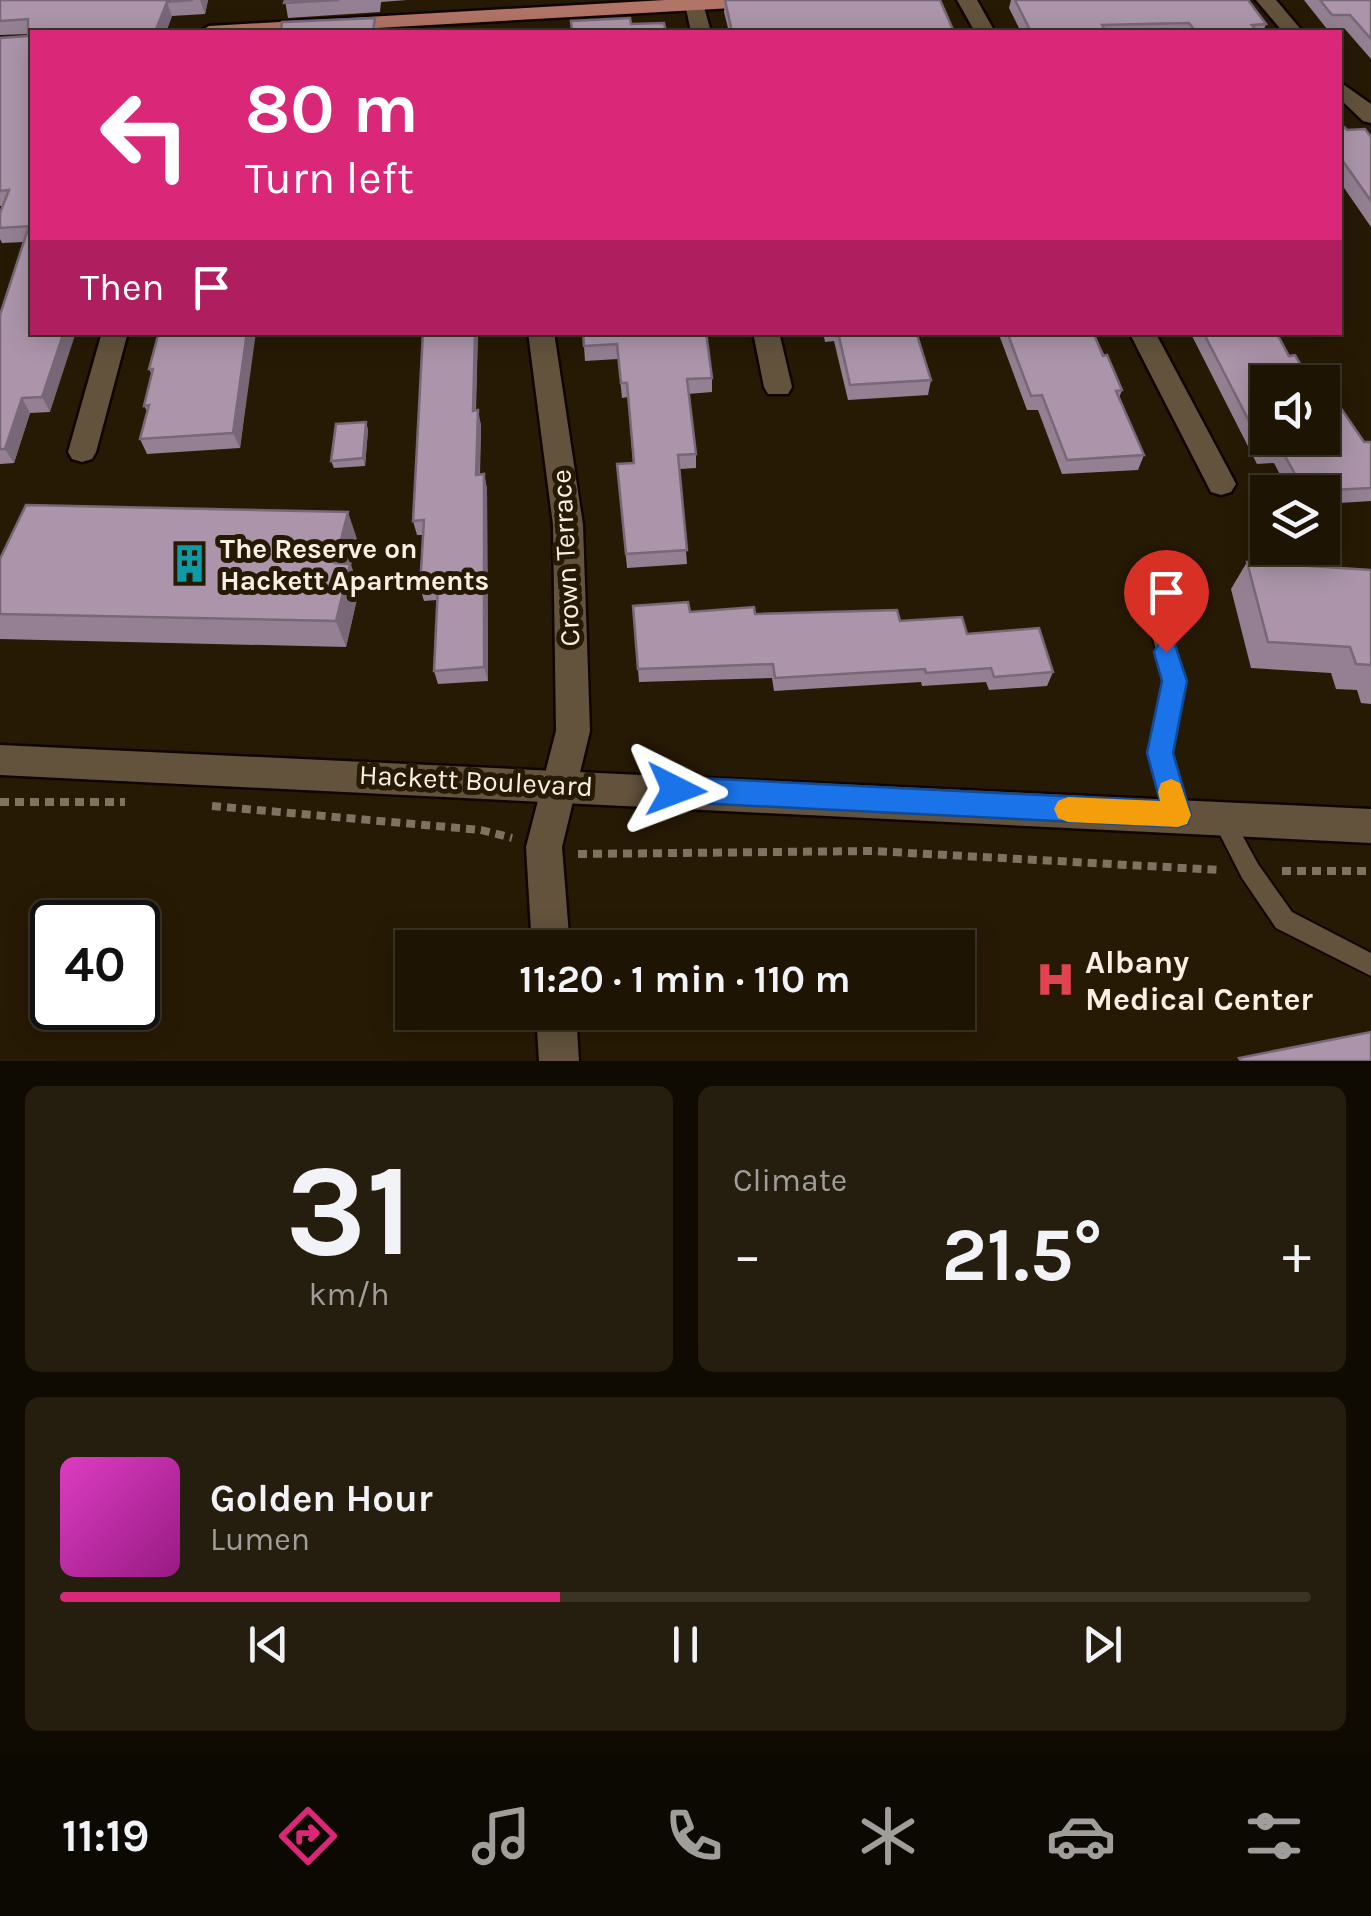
<!DOCTYPE html>
<html lang="en">
<head>
<meta charset="utf-8">
<style>
  :root { --surface:#1d1404; --page:#251d0e; --text:#f1f3f6; --muted:#a09e9a; --line:#3b3326; --accent:#db2777 }
  body { margin:0; font-family:Karla,sans-serif; background:var(--page); color:var(--text); height:100vh; display:flex; flex-direction:column; font-size:38px; white-space:nowrap }
  * { box-sizing:border-box; margin:0 }
  p { font-size:32px; color:var(--muted) }
  .icon { flex:none; width:55px; height:55px; fill:none; stroke:currentColor; stroke-width:2; stroke-linecap:round; stroke-linejoin:round }
  .map { position:relative; height:1061px; overflow:hidden }
  .panel { display:flex; flex-direction:column; gap:25px; padding:25px; background:#100b02; flex:1 }
  .panel>* { flex:none }
  .banner { position:absolute; left:30px; top:30px; width:1312px; height:305px; border-radius:0px; box-shadow:0 5px 25px #0003,0 0 0 2px var(--line); background:#db2777; color:#fff; overflow:hidden }
  .fabs { position:absolute; left:1250px; top:365px; display:grid; gap:20px }
  .fabs a { display:grid; place-items:center; width:90px; height:90px; border-radius:0px; background:var(--surface); box-shadow:0 5px 25px #0003,0 0 0 2px var(--line); font-size:50px }
  .speed { position:absolute; left:30px; top:900px; display:flex; gap:20px; font-size:50px; font-weight:700; text-align:center }
  .speed>* { display:grid; place-content:center; width:130px; height:130px; border-radius:50%; background:var(--surface); box-shadow:0 5px 25px #0003,0 0 0 2px var(--line); line-height:1 }
  .speed .limit { border:5px solid #111; border-radius:15px; background:#fff; color:#111 }
  .pin { position:absolute; display:grid; place-items:center; width:85px; height:85px; color:#fff; margin:-102px -42px; border-radius:50% 50% 50% 0; rotate:-45deg; box-shadow:0 0 10px #0007 }
  .pin .icon { rotate:45deg }
  .me { position:absolute; width:110px; margin:-55px; rotate:93deg; stroke-linejoin:round; filter:drop-shadow(0 0 8px #0008) }
  .turn { display:flex; align-items:center; gap:35px; height:210px; padding:0 50px; font-size:45px }
  .turn .icon { width:130px; height:130px; stroke-width:2.5 }
  .turn b { display:block; font-size:70px; line-height:85px }
  .then { display:flex; align-items:center; height:95px; padding:0 50px; background:#0003; gap:20px; font-size:38px }
  .big { font-size:75px; font-weight:700; line-height:1.1 }
  .panel .widget { flex:1; display:flex; flex-direction:column; justify-content:center; gap:15px; min-width:0; padding:0 35px; border-radius:15px; background:var(--page) }
  .panel .dial { align-items:center; gap:0 }
  .dial b { font-size:130px; line-height:1 }
  .song { display:flex; align-items:center; gap:30px }
  .cover { width:120px; height:120px; border-radius:15px; background:linear-gradient(135deg,hsl(310 70% 55%),hsl(310 70% 35%)) }
  .played { height:10px; border-radius:5px; background:linear-gradient(90deg,var(--accent) 40%,var(--line) 40%) }
  .keys { display:flex; justify-content:space-around; direction:ltr }
  .heat { display:flex; justify-content:space-between; align-items:center; font-size:55px; direction:ltr }
  .panel .tiles { flex:1; display:grid; gap:25px; grid-template-columns:1fr 1fr }
  .widget:last-child { grid-column:span 2 }
  .trip { position:absolute; left:395px; top:930px; width:580px; height:100px; border-radius:0px; background:var(--surface); box-shadow:0 5px 25px #0003,0 0 0 2px var(--line); font-weight:700; line-height:100px; text-align:center }
  .menu { display:flex; height:160px; justify-content:space-around; align-items:center; background:#0c0802; color:var(--muted) }
  .menu .icon { width:70px; height:70px }
  .menu .on { color:var(--accent) }
  .menu b { font-size:45px; color:var(--text) }
  .map>svg:first-child { display:block }
  .lines { fill:none; stroke-linecap:round; stroke-linejoin:round }
  .service-casing { stroke:#100500; stroke-width:4 }
  .minor-casing { stroke:#100500; stroke-width:5 }
  .tertiary-casing { stroke:#100500; stroke-width:5 }
  .primary-casing { stroke:#100500; stroke-width:5 }
  .path { stroke:#7e7361; stroke-width:8; stroke-dasharray:9 6; stroke-linecap:butt }
  .service { fill:#63533d; fill-rule:evenodd }
  .minor { fill:#63533d; fill-rule:evenodd }
  .tertiary { fill:#63533d; fill-rule:evenodd }
  .primary { fill:#b17466; fill-rule:evenodd }
  .wall { fill:#948092 }
  .shaded-wall { fill:#786877 }
  .building { fill:#ac95aa; stroke:#786877; stroke-width:2.5 }
  .route { fill:#1a73e8; stroke:#114b97; stroke-width:2.5 }
  .slow { fill:#f59e0b }
  .labels { text-anchor:middle; stroke-width:10; stroke-linejoin:round; paint-order:stroke }
  .poi-label { font-size:28px; font-weight:bold; fill:#f9f0e3; stroke:#271a05; text-anchor:start }
  .street-label { font-size:28px; fill:#f9f0e3; stroke:#271a05 }
  .near-poi-label { font-size:32px; font-weight:bold; fill:#f9f0e3; stroke:#271a05; text-anchor:start }
</style>
</head>
<body>
<div class="map">
<svg width="1371" height="1061" viewBox="0 0 1371 1061">
  <rect width="100%" height="100%" fill="#271a05"/>
  <g class="lines">
    <defs>
      <g id="service">
        <polygon points="1150,586 1156,588 1159,593 1184,681 1170,753 1187,815 1184,822 1177,825 1170,822 1167,815 1150,753 1164,681 1141,593 1144,588"/>
        <polygon points="1222,808 1229,811 1258,864 1292,912 1371,953 1371,976 1276,928 1242,878 1215,825 1212,818 1215,811"/>
      </g>
      <g id="minor">
        <polygon points="688,0 702,0 711,32 691,32 685,4"/>
        <polygon points="957,0 977,0 995,32 975,32"/>
        <polygon points="1256,0 1276,0 1303,32 1283,32"/>
        <polygon points="1340,82 1371,104 1371,123 1363,121 1340,99"/>
        <polygon points="102,332 128,332 96,452 92,459 82,462 72,459 68,452"/>
        <polygon points="528,332 554,332 583,525 590,731 562,847 570,948 532,948 526,847 556,731 553,525"/>
        <polygon points="753,332 779,332 792,387 788,394 768,394 764,387"/>
        <polygon points="1129,332 1155,332 1236,484 1231,492 1221,495 1211,492"/>
        <polygon points="536,1012 576,1012 579,1061 539,1061"/>
      </g>
      <polygon id="tertiary" points="0,745 1371,809 1371,843 0,775"/>
      <polygon id="primary" points="665,0 778,0 768,6 305,32 199,32 209,26"/>
    </defs>
    <use href="#service" class="service-casing"/>
    <use href="#minor" class="minor-casing"/>
    <use href="#tertiary" class="tertiary-casing"/>
    <use href="#primary" class="primary-casing"/>
    <g class="path">
      <polyline points="0,802 125,802"/>
      <polyline points="212,806 481,830 512,838"/>
      <polyline points="578,854 873,851 1220,870"/>
      <polyline points="1282,871 1371,871"/>
    </g>
    <use href="#service" class="service"/>
    <use href="#minor" class="minor"/>
    <use href="#tertiary" class="tertiary"/>
    <use href="#primary" class="primary"/>
  </g>
  <g class="wall">
    <polygon points="0,0 208,0 205,14 172,16 166,32 32,32 50,412 30,413 14,463 0,464 0,315 24,242 2,243 0,239 0,213 3,206 0,206 0,38 28,36 28,34 0,35"/>
    <polygon points="285,0 407,0 381,2 380,12 288,18"/>
    <polygon points="725,0 954,32 729,32 724,12"/>
    <polygon points="1011,0 1248,0 1266,24 1263,32 1021,32 1009,8"/>
    <polygon points="1304,0 1371,0 1371,59 1344,28 1327,29"/>
    <polygon points="1340,123 1347,130 1371,137 1371,227 1340,182"/>
    <polygon points="423,332 478,332 476,410 481,425 480,475 484,474 487,489 488,681 438,684 434,671 437,600 424,601 420,587 423,535 417,535 413,521"/>
    <polygon points="583,332 712,378 712,392 688,394 696,454 696,468 680,469 687,564 627,568 617,464 633,463 628,397 622,398 618,359 585,361"/>
    <polygon points="823,332 916,332 931,380 928,395 848,400 834,341 825,342"/>
    <polygon points="998,332 1093,332 1122,390 1119,398 1144,455 1138,470 1062,474 1038,410 1027,410"/>
    <polygon points="1190,332 1276,332 1268,382 1364,442 1371,442 1371,501 1323,504 1322,492 1289,492 1274,463 1257,464"/>
    <polygon points="252,353 240,448 147,454 140,439 147,411 144,406 152,375 149,369"/>
    <polygon points="366,422 368,430 365,466 334,468 331,461"/>
    <polygon points="357,539 351,565 359,590 346,647 0,639 0,614"/>
    <polygon points="1247,562 1371,570 1371,704 1361,703 1357,690 1336,689 1331,673 1251,668 1231,589"/>
    <polygon points="633,606 690,612 900,621 967,634 1053,672 1047,686 989,690 986,682 922,686 921,682 774,691 772,678 639,682"/>
  </g>
  <g class="shaded-wall">
    <polygon points="200,0 208,0 205,14"/>
    <polygon points="167,2 172,16 166,32 155,32"/>
    <polygon points="64,332 76,332 50,412 42,397"/>
    <polygon points="247,332 256,332 240,448 233,433"/>
    <polygon points="475,332 478,332 475,426 473,411"/>
    <polygon points="22,398 30,413 14,463 5,449"/>
    <polygon points="478,410 481,425 479,490 476,475"/>
    <polygon points="366,422 368,430 365,466 363,458"/>
    <polygon points="484,474 487,489 488,681 484,667"/>
    <polygon points="348,512 357,539 351,565 359,590 346,647 336,621 335,563"/>
  </g>
  <g class="building">
    <polygon points="0,0 193,0 167,2 155,32 32,32 32,332 64,332 42,397 22,398 5,449 0,449 0,315 29,226 0,228 0,213 9,190 0,191 0,38 28,36 28,19 0,21"/>
    <polygon points="285,0 339,0 284,3"/>
    <polygon points="725,0 940,0 954,32 732,32"/>
    <polygon points="1015,0 1248,0 1266,24 1252,25 1258,32 1196,32 1189,23 1102,25 1106,32 1031,32"/>
    <polygon points="1320,0 1371,0 1371,39 1350,15 1332,15"/>
    <polygon points="375,18 373,32 281,32 282,22"/>
    <polygon points="630,18 631,24 664,23 666,32 568,32 572,32 571,21"/>
    <polygon points="1340,123 1347,130 1365,129 1371,137 1371,201 1340,157"/>
    <polygon points="159,332 247,332 233,433 140,439 149,405 144,406 153,369 149,369"/>
    <polygon points="423,332 475,332 473,411 478,410 476,475 484,474 484,667 434,671 438,585 420,587 424,520 413,521"/>
    <polygon points="583,332 706,332 712,378 687,379 696,454 678,455 687,550 626,554 617,464 634,463 627,383 621,383 617,344 584,346"/>
    <polygon points="838,332 916,332 931,380 850,385"/>
    <polygon points="1007,332 1093,332 1103,356 1107,355 1122,390 1116,391 1144,455 1067,460 1042,395 1031,396"/>
    <polygon points="1203,332 1276,332 1289,356 1295,355 1311,382 1268,382 1268,438 1322,438 1322,388 1327,388 1364,442 1371,442 1371,488 1332,490 1327,482 1300,483 1281,449 1264,450"/>
    <polygon points="366,422 363,458 331,461 336,424"/>
    <polygon points="26,505 348,512 335,563 350,564 336,621 0,614 0,559"/>
    <polygon points="1247,562 1371,570 1371,665 1356,664 1350,647 1268,642"/>
    <polygon points="688,602 690,612 754,607 755,614 897,610 900,621 962,617 967,634 1039,628 1053,672 994,677 991,668 926,673 925,669 775,678 773,664 638,669 633,606"/>
    <polygon points="1371,1032 1371,1061 1241,1061 1239,1058"/>
  </g>
  <polygon class="route" points="1166,642 1175,645 1187,681 1173,753 1191,815 1187,824 1178,827 676,802 667,798 663,790 667,781 676,777 1160,801 1147,753 1162,681 1154,652 1158,645"/>
  <polygon class="slow" points="1171,779 1180,783 1191,815 1187,824 1178,827 1068,822 1058,818 1054,809 1058,801 1068,797 1160,801 1158,792 1161,783"/>
  <defs>
    <symbol id="building-bare" viewBox="-9 -9 18 18"><path d="M-4-6H4V6H1V3H-1V6H-4ZM-2.5-4.3h1.7v1.8h-1.7ZM.8-4.3h1.7v1.8H.8ZM-2.5-1h1.7V.8h-1.7ZM.8-1h1.7V.8H.8Z" fill="#0f9aa8" stroke="#271a05" stroke-width="2.5" paint-order="stroke"/></symbol>
    <symbol id="hospital-bare" viewBox="-9 -9 18 18"><path d="M-5-5h3v3.5h4V-5h3V5h-3V1.5h-4V5h-3Z" fill="#e0444e" stroke="#271a05" stroke-width="2.5" paint-order="stroke"/></symbol>
  </defs>
  <g fill-rule="evenodd">
    <use href="#building-bare" x="162" y="536" width="55" height="55"/>
    <use href="#hospital-bare" x="1028" y="952" width="55" height="55"/>
  </g>
  <g class="labels">
    <g class="poi-label">
      <text x="220" y="558">The Reserve on<tspan x="220" dy="32">Hackett Apartments</tspan></text>
    </g>
    <g class="street-label">
      <text transform="translate(565 558) rotate(-93)" y="10">Crown Terrace</text>
      <text transform="translate(476 780) rotate(3)" y="10">Hackett Boulevard</text>
    </g>
    <g class="near-poi-label">
      <text x="1085" y="973">Albany<tspan x="1085" dy="37">Medical Center</tspan></text>
    </g>
  </g>
</svg>
<div class="fabs">
<a><svg class="icon" aria-label="sound" viewBox="0 0 24 24"><path d="M4 9h4l5-4v14l-5-4H4zM17 9q2 3 0 6"/></svg></a>
<a><svg class="icon" aria-label="layers" viewBox="0 0 24 24"><path d="M12 4l9 5-9 5-9-5zM3 14l9 5 9-5"/></svg></a>
</div>
<div class="speed"><div class="limit">40</div></div>
<div class="pin" style="left:1166px;top:652px;background:#d93025"><svg class="icon" aria-label="arrive" viewBox="0 0 24 24"><path d="M6 21V4h12l-3 4 3 4H6"/></svg></div>
<svg class="me" style="left:676px;top:790px" viewBox="-20 -20 40 40"><path d="M0-17L14 15 0 8-14 15z" fill="#1a73e8" stroke="#fff" stroke-width="4"/></svg>
<div class="trip">11:20 · 1 min · 110 m</div>
<div class="banner">
<div class="turn"><svg class="icon" aria-label="left" viewBox="0 0 24 24"><path d="M17 20v-9H6M10 6l-5 5 5 5"/></svg><div><b>80 m</b>Turn left</div></div>
<div class="then">Then<svg class="icon" aria-label="arrive" viewBox="0 0 24 24"><path d="M6 21V4h12l-3 4 3 4H6"/></svg></div>
</div>
</div>
<section class="panel">
<div class="tiles">
<div class="widget dial"><b>31</b><p>km/h</p></div>
<div class="widget"><p>Climate</p>
<div class="heat"><a>−</a><b class="big">21.5°</b><a>+</a></div>
</div>
<div class="widget">
<div class="song"><i class="cover"></i><div><b>Golden Hour</b><p>Lumen</p></div></div>
<div class="played"></div>
<div class="keys"><svg class="icon" aria-label="previous" viewBox="0 0 24 24"><path d="M18 5L8 12l10 7zM5 5v14"/></svg><svg class="icon" aria-label="pause" viewBox="0 0 24 24"><path d="M8 5v14M16 5v14"/></svg><svg class="icon" aria-label="next" viewBox="0 0 24 24"><path d="M6 5l10 7-10 7zM19 5v14"/></svg></div>
</div>
</div>
</section>
<nav class="menu">
<b>11:19</b>
<svg class="icon on" aria-label="directions" viewBox="0 0 24 24"><path d="M12 3l9 9-9 9-9-9zM9 14v-3h6M13 9l2 2-2 2"/></svg>
<svg class="icon" aria-label="music" viewBox="0 0 24 24"><path d="M9 18V5l10-2v13"/><circle cx="6" cy="18" r="3"/><circle cx="16" cy="16" r="3"/></svg>
<svg class="icon" aria-label="phone" viewBox="0 0 24 24"><path d="M5 4h4l2 5-3 2q2 4 5 5l2-3 5 2v4C11 20 4 13 5 4z"/></svg>
<svg class="icon" aria-label="climate" viewBox="0 0 24 24"><path d="M12 3v18M4 7l16 10M4 17L20 7"/></svg>
<svg class="icon" aria-label="car" viewBox="0 0 24 24"><path d="M5 17H2v-5l4-1 3-4h7l3 4 3 1v5h-3M9 17h6M6 11h13"/><circle cx="7" cy="17" r="2"/><circle cx="17" cy="17" r="2"/></svg>
<svg class="icon" aria-label="filters" viewBox="0 0 24 24"><path d="M4 7h16M4 17h16"/><circle cx="9" cy="7" r="2"/><circle cx="15" cy="17" r="2"/></svg>
</nav>
</body>
</html>
